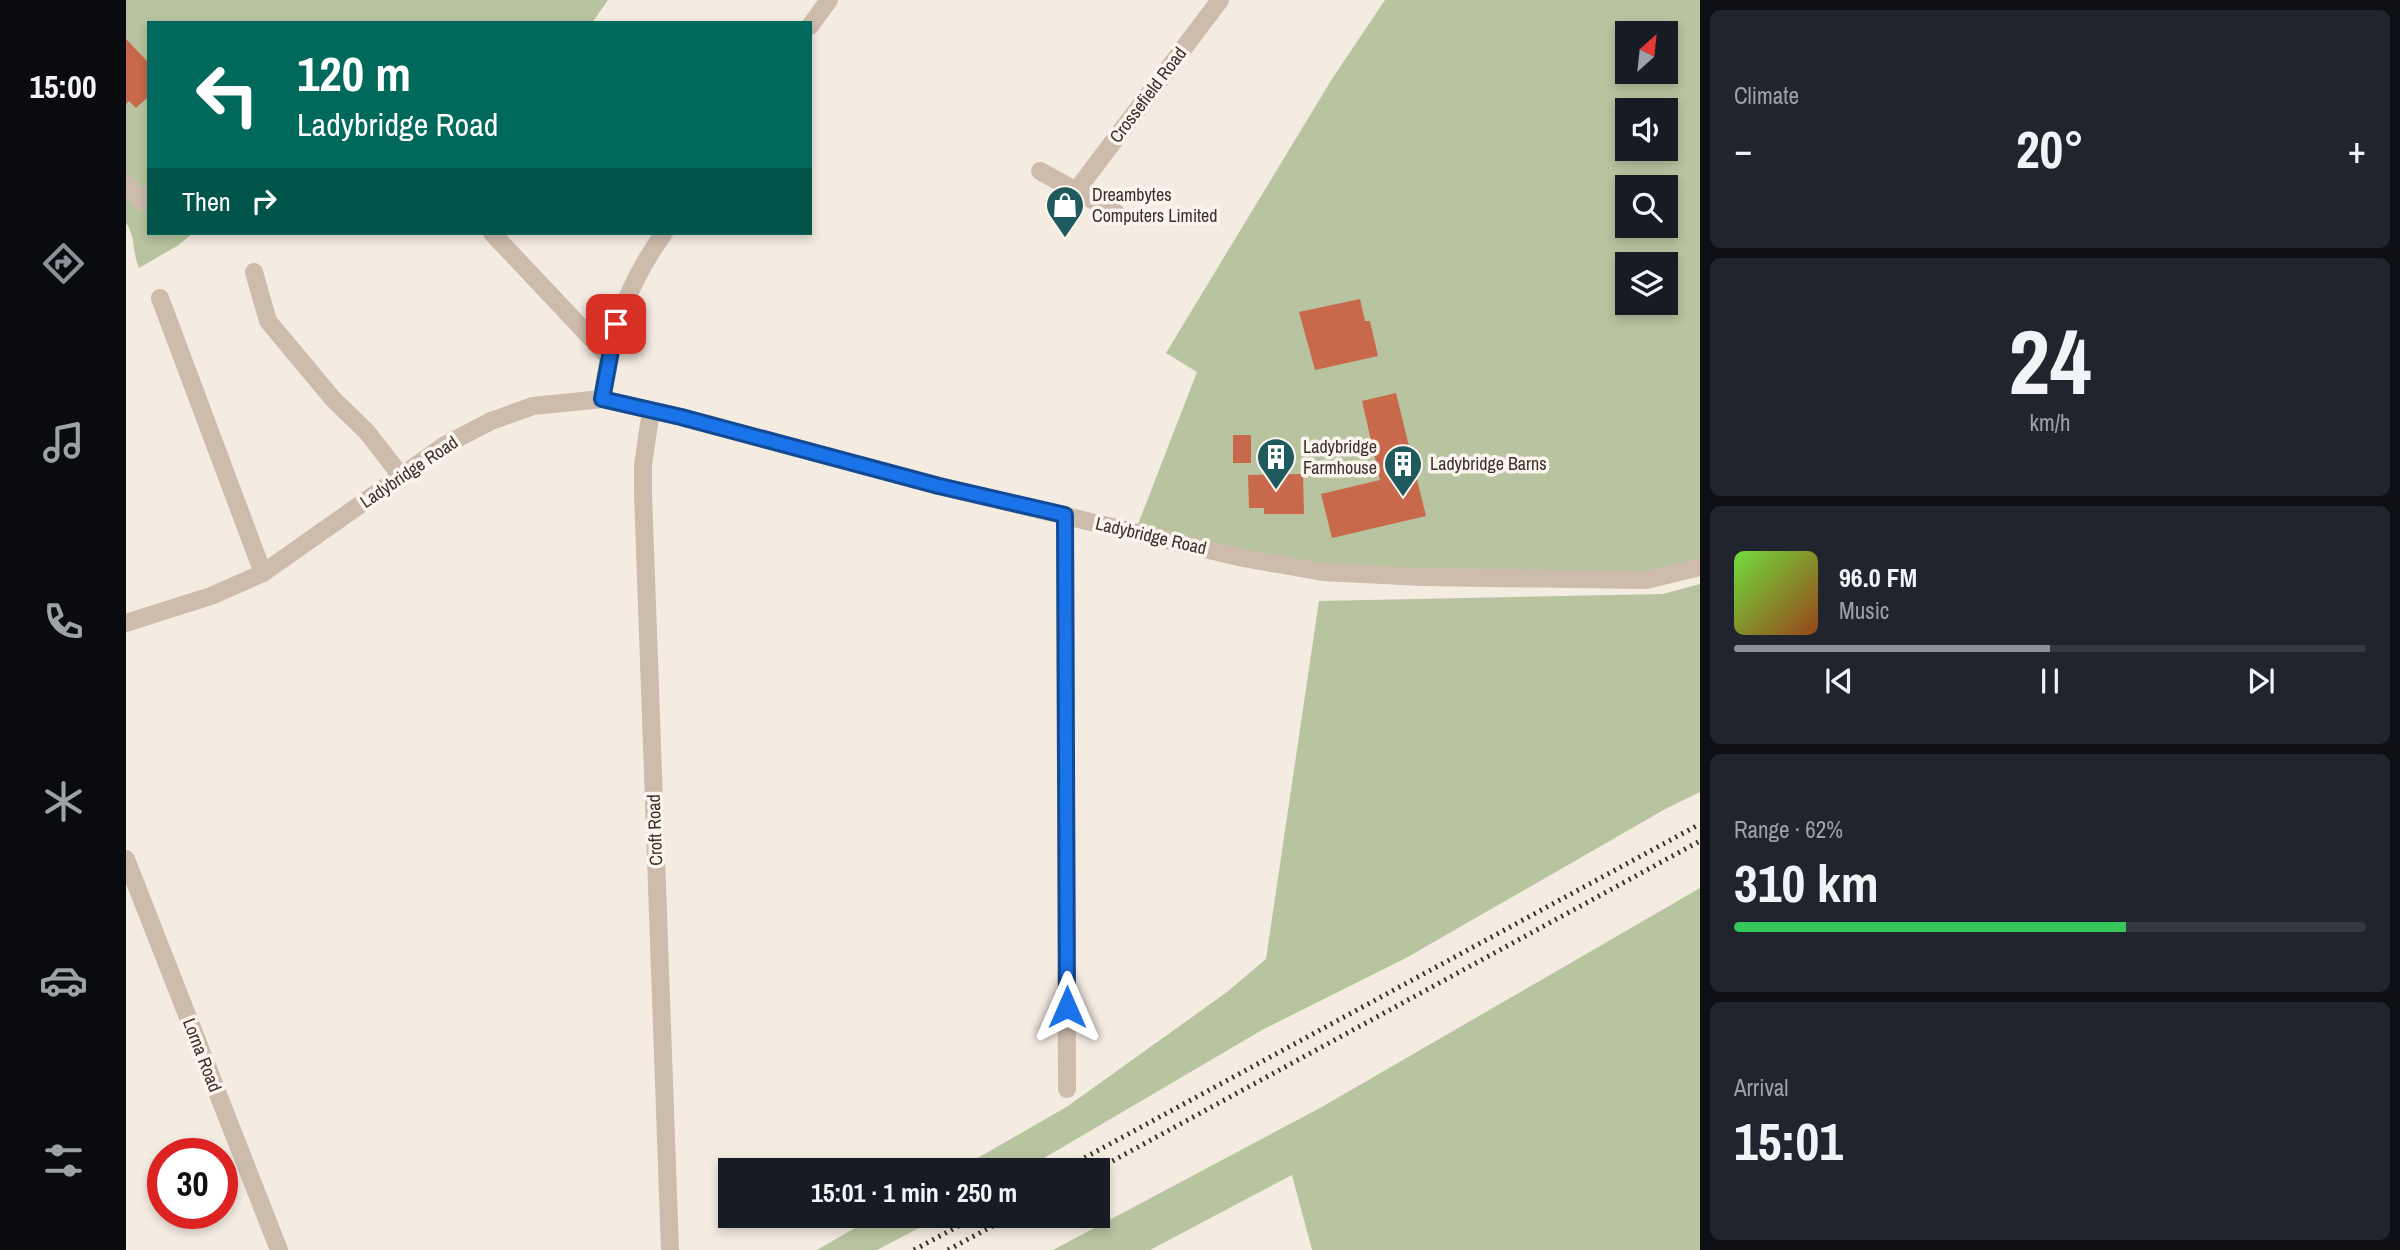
<!DOCTYPE html>
<html lang="en">
<head>
<meta charset="utf-8">
<style>
  :root { --surface:#171b24; --page:#20242c; --text:#f1f3f6; --muted:#9ea1a6; --line:#363941; --accent:#8c9099 }
  body { margin:0; font-family:"Archivo Narrow",sans-serif; background:var(--page); color:var(--text); height:100vh; display:flex; flex-direction:column; font-size:26px; white-space:nowrap }
  * { box-sizing:border-box; margin:0 }
  p { font-size:23px; color:var(--muted) }
  .icon { flex:none; width:38px; height:38px; fill:none; stroke:currentColor; stroke-width:2; stroke-linecap:round; stroke-linejoin:round }
  .map { position:relative; flex:1; overflow:hidden }
  .sheet { display:flex; flex-direction:column; gap:10px; padding:10px; background:#0d0f14; width:700px }
  .sheet>* { flex:none }
  .top-card { position:absolute; left:21px; top:21px; width:665px; height:214px; border-radius:0px; box-shadow:0 4px 10px #0003; background:#00695c; color:#fff; overflow:hidden }
  .needle { width:46px; rotate:27deg }
  .controls { position:absolute; left:1489px; top:21px; display:grid; gap:14px }
  .controls a { display:grid; place-items:center; width:63px; height:63px; border-radius:0px; background:var(--surface); box-shadow:0 4px 10px #0003; font-size:35px }
  .speed { position:absolute; left:21px; top:1138px; display:flex; gap:14px; font-size:35px; font-weight:700; text-align:center }
  .speed>* { display:grid; place-content:center; width:91px; height:91px; border-radius:50%; background:var(--surface); box-shadow:0 4px 10px #0003; line-height:1 }
  .speed .limit { border:10px solid #d22; background:#fff; color:#111 }
  .pin { position:absolute; display:grid; place-items:center; width:60px; height:60px; color:#fff; margin:-30px; border-radius:14px; box-shadow:0 4px 10px #0006 }
  .me { position:absolute; width:77px; margin:-38px; rotate:0deg; stroke-linejoin:round; filter:drop-shadow(0 0 5px #0008) }
  .turn { display:flex; align-items:center; gap:24px; height:147px; padding:0 35px; font-size:32px }
  .turn .icon { width:91px; height:91px; stroke-width:2.5 }
  .turn b { display:block; font-size:49px; line-height:60px }
  .then { display:flex; align-items:center; height:66px; padding:0 35px; background:#0003; gap:14px; font-size:26px }
  .big { font-size:52px; font-weight:700; line-height:1.1 }
  .sheet .card { flex:1; display:flex; flex-direction:column; justify-content:center; gap:10px; min-width:0; padding:0 24px; border-radius:10px; background:var(--page) }
  .sheet .dial { align-items:center; gap:0 }
  .dial b { font-size:91px; line-height:1 }
  .song { display:flex; align-items:center; gap:21px }
  .cover { width:84px; height:84px; border-radius:10px; background:linear-gradient(135deg,hsl(100 70% 55%),hsl(20 70% 35%)) }
  .played { height:7px; border-radius:4px; background:linear-gradient(90deg,var(--accent) 50%,var(--line) 50%) }
  .keys { display:flex; justify-content:space-around; direction:ltr }
  .heat { display:flex; justify-content:space-between; align-items:center; font-size:38px; direction:ltr }
  .charge { height:10px; border-radius:5px; background:linear-gradient(90deg,#34c759 62%,var(--line) 0) }
  .trip { position:absolute; left:592px; top:1158px; width:392px; height:70px; border-radius:0px; background:var(--surface); box-shadow:0 4px 10px #0003; font-weight:700; line-height:70px; text-align:center }
  main { display:flex; flex:1; min-height:0 }
  .menu { display:flex; flex-direction:column; width:126px; justify-content:space-around; align-items:center; background:#090b0e; color:var(--muted) }
  .menu .icon { width:49px; height:49px }
  .menu .active { color:var(--accent) }
  .menu b { font-size:32px; color:var(--text) }
  .map>svg:first-child { display:block }
  .green { fill:#b8c4a0; fill-rule:evenodd }
  .building { fill:#c8694b }
  .lines { fill:none; stroke-linecap:round; stroke-linejoin:round }
  .minor { stroke:#cdbbac; stroke-width:18 }
  .rail { stroke:#3b302b; stroke-width:5; stroke-dasharray:2 5; stroke-linecap:butt }
  .route-casing { stroke:#114b97; stroke-width:18 }
  .route { stroke:#1a73e8; stroke-width:12 }
  .labels { text-anchor:middle; stroke-width:7; stroke-linejoin:round; paint-order:stroke }
  .street-label { font-size:18px; fill:#3b302b; stroke:#fbf5ee }
  .poi-label { font-size:18px; fill:#3b302b; stroke:#fbf5ee; text-anchor:start }
</style>
</head>
<body>
<main>
<nav class="menu">
<b>15:00</b>
<svg class="icon active" aria-label="directions" viewBox="0 0 24 24"><path d="M12 3l9 9-9 9-9-9zM9 14v-3h6M13 9l2 2-2 2"/></svg>
<svg class="icon" aria-label="music" viewBox="0 0 24 24"><path d="M9 18V5l10-2v13"/><circle cx="6" cy="18" r="3"/><circle cx="16" cy="16" r="3"/></svg>
<svg class="icon" aria-label="phone" viewBox="0 0 24 24"><path d="M5 4h4l2 5-3 2q2 4 5 5l2-3 5 2v4C11 20 4 13 5 4z"/></svg>
<svg class="icon" aria-label="climate" viewBox="0 0 24 24"><path d="M12 3v18M4 7l16 10M4 17L20 7"/></svg>
<svg class="icon" aria-label="car" viewBox="0 0 24 24"><path d="M5 17H2v-5l4-1 3-4h7l3 4 3 1v5h-3M9 17h6M6 11h13"/><circle cx="7" cy="17" r="2"/><circle cx="17" cy="17" r="2"/></svg>
<svg class="icon" aria-label="filters" viewBox="0 0 24 24"><path d="M4 7h16M4 17h16"/><circle cx="9" cy="7" r="2"/><circle cx="15" cy="17" r="2"/></svg>
</nav>
<div class="map">
<svg width="1574" height="1250" viewBox="0 0 1574 1250">
  <rect width="100%" height="100%" fill="#f4ebe1"/>
  <g class="green">
    <path d="M0,0H482L466,23H23V233H67L51,246L13,268C6,252 10,237 0,223Z"/>
    <path d="M1259,0H1574V564L1520,580L1197,572L1009,532L1071,372L1040,353L1206,79ZM1502,33H1540V72H1502ZM1502,110H1540V149H1502ZM1502,187H1540V226H1502ZM1502,264H1540V303H1502Z"/>
    <polygon points="1574,584 1574,792 1541,808 1280,958 1136,1030 896,1171 829,1171 942,1106 1101,992 1140,959 1193,601 1537,594"/>
    <polygon points="1574,888 1574,1250 1186,1250 1166,1175 1024,1250 927,1250 1194,1108"/>
    <polygon points="750,1216 816,1216 751,1250 691,1250"/>
  </g>
  <g class="building">
    <polygon points="0,39 23,63 23,96 10,108 3,101 0,104"/>
    <polygon points="1234,299 1239,321 1244,321 1252,356 1189,370 1173,312"/>
    <polygon points="1270,393 1300,516 1206,538 1195,494 1254,480 1236,401"/>
    <rect x="1107" y="435" width="18" height="28"/>
    <polygon points="1177,474 1178,514 1138,514 1138,508 1123,508 1122,475"/>
  </g>
  <g class="lines">
    <g class="minor">
      <polyline points="684,26 703,0"/>
      <polyline points="914,171 990,213"/>
      <polyline points="0,183 17,202 23,196"/>
      <polyline points="950,191 1094,0"/>
      <polyline points="366,233 482,356"/>
      <polyline points="128,272 142,321 207,399 241,432 275,476"/>
      <polyline points="34,298 137,573"/>
      <path d="M476,399C485,333 499,288 538,233"/>
      <polyline points="525,411 517,465 517,493 544,1250"/>
      <polyline points="939,515 941,1089"/>
      <polyline points="0,623 85,596 137,573 319,445 365,421 407,406 476,399 555,417 813,486 1117,558 1197,572 1297,577 1520,580 1574,567"/>
      <polyline points="0,859 153,1250"/>
    </g>
    <g class="rail">
      <polyline points="934,1171 1574,824"/>
      <polyline points="968,1171 1574,841"/>
      <polyline points="788,1250 851,1216"/>
      <polyline points="822,1250 885,1216"/>
    </g>
  </g>
  <g class="lines">
    <defs>
      <polyline id="route" points="490,324 476,399 555,417 813,486 939,515 941,1007"/>
    </defs>
    <use href="#route" class="route-casing"/>
    <use href="#route" class="route"/>
  </g>
  <defs>
    <symbol id="shop-pin" viewBox="-11 -11 22 30"><path d="M0 17L-7.5 6A9.5 9.5 0 1 1 7.5 6Z" fill="#1f5a5e" stroke="#fbf5ee"/><path d="M-5-2.5h2.3a2.7 3.5 0 0 1 5.4 0H5L5.5 6h-11ZM-1.5-2.5h3a1.5 2.3 0 0 0-3 0Z" fill="#fff"/></symbol>
    <symbol id="building-pin" viewBox="-11 -11 22 30"><path d="M0 17L-7.5 6A9.5 9.5 0 1 1 7.5 6Z" fill="#1f5a5e" stroke="#fbf5ee"/><path d="M-4-6H4V6H1V3H-1V6H-4ZM-2.5-4.3h1.7v1.8h-1.7ZM.8-4.3h1.7v1.8H.8ZM-2.5-1h1.7V.8h-1.7ZM.8-1h1.7V.8H.8Z" fill="#fff"/></symbol>
  </defs>
  <g fill-rule="evenodd">
    <use href="#shop-pin" x="917" y="183" width="44" height="60"/>
    <use href="#building-pin" x="1128" y="435" width="44" height="60"/>
    <use href="#building-pin" x="1255" y="442" width="44" height="60"/>
  </g>
  <g class="labels">
    <g class="street-label">
      <text transform="translate(1022 95) rotate(-53)" y="6">Crossefield Road</text>
      <text transform="translate(283 472) rotate(-34)" y="6">Ladybridge Road</text>
      <text transform="translate(1025 536) rotate(13)" y="6">Ladybridge Road</text>
      <text transform="translate(529 830) rotate(-92)" y="6">Croft Road</text>
      <text transform="translate(76 1055) rotate(69)" y="6">Lorna Road</text>
    </g>
    <g class="poi-label">
      <text x="966" y="201">Dreambytes<tspan x="966" dy="21">Computers Limited</tspan></text>
      <text x="1177" y="453">Ladybridge<tspan x="1177" dy="21">Farmhouse</tspan></text>
      <text x="1304" y="470">Ladybridge Barns</text>
    </g>
  </g>
</svg>
<div class="controls">
<a><svg class="needle" viewBox="-14 -14 28 28"><path d="M0-13l5 13h-10z" fill="#e53935"/><path d="M0 13l5-13h-10z" fill="#9ea1a6"/></svg></a>
<a><svg class="icon" aria-label="sound" viewBox="0 0 24 24"><path d="M4 9h4l5-4v14l-5-4H4zM17 9q2 3 0 6"/></svg></a>
<a><svg class="icon" aria-label="search" viewBox="0 0 24 24"><circle cx="10" cy="10" r="6"/><path d="M15 15l6 6"/></svg></a>
<a><svg class="icon" aria-label="layers" viewBox="0 0 24 24"><path d="M12 4l9 5-9 5-9-5zM3 14l9 5 9-5"/></svg></a>
</div>
<div class="speed"><div class="limit">30</div></div>
<div class="pin" style="left:490px;top:324px;background:#d93025"><svg class="icon" aria-label="arrive" viewBox="0 0 24 24"><path d="M6 21V4h12l-3 4 3 4H6"/></svg></div>
<svg class="me" style="left:941px;top:1007px" viewBox="-20 -20 40 40"><path d="M0-17L14 15 0 8-14 15z" fill="#1a73e8" stroke="#fff" stroke-width="4"/></svg>
<div class="trip">15:01 · 1 min · 250 m</div>
<div class="top-card">
<div class="turn"><svg class="icon" aria-label="left" viewBox="0 0 24 24"><path d="M17 20v-9H6M10 6l-5 5 5 5"/></svg><div><b>120 m</b>Ladybridge Road</div></div>
<div class="then">Then<svg class="icon" aria-label="right" viewBox="0 0 24 24"><path d="M7 20v-9h11M14 6l5 5-5 5"/></svg></div>
</div>
</div>
<section class="sheet">
<div class="card"><p>Climate</p>
<div class="heat"><a>−</a><b class="big">20°</b><a>+</a></div>
</div>
<div class="card dial"><b>24</b><p>km/h</p></div>
<div class="card">
<div class="song"><i class="cover"></i><div><b>96.0 FM</b><p>Music</p></div></div>
<div class="played"></div>
<div class="keys"><svg class="icon" aria-label="previous" viewBox="0 0 24 24"><path d="M18 5L8 12l10 7zM5 5v14"/></svg><svg class="icon" aria-label="pause" viewBox="0 0 24 24"><path d="M8 5v14M16 5v14"/></svg><svg class="icon" aria-label="next" viewBox="0 0 24 24"><path d="M6 5l10 7-10 7zM19 5v14"/></svg></div>
</div>
<div class="card"><p>Range · 62%</p><b class="big">310 km</b><div class="charge"></div></div>
<div class="card"><p>Arrival</p><b class="big">15:01</b></div>
</section>
</main>
</body>
</html>
